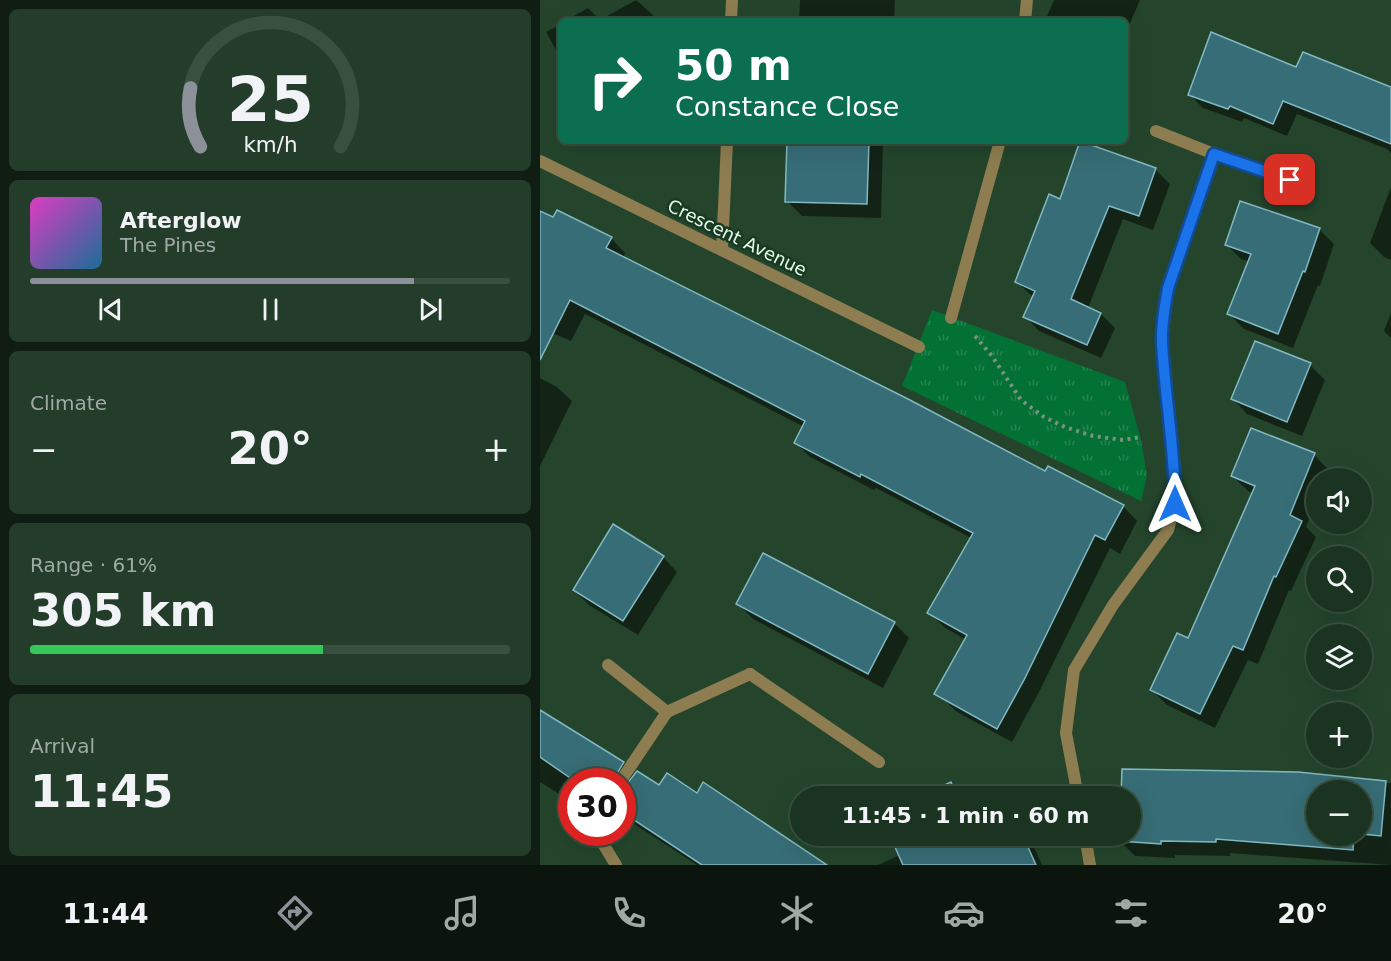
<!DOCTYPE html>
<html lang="en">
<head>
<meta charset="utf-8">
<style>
  :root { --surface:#1b3421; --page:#243c2a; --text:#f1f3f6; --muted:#a0aaa5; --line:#394f3f; --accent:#8c9099 }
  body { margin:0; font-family:"DejaVu Sans",sans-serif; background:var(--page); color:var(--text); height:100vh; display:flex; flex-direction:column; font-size:22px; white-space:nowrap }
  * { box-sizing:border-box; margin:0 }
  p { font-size:20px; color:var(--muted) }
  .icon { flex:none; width:33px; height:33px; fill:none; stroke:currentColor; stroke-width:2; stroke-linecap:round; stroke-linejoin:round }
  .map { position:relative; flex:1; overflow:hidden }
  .sheet { display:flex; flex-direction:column; gap:9px; padding:9px; background:#0f1d12; width:540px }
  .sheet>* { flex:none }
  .top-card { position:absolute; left:18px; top:18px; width:570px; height:126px; border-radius:9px; box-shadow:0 6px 24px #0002,0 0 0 2px var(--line); background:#0b6e4f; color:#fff; overflow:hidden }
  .fabs { position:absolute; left:766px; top:468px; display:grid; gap:12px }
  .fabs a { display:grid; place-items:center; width:66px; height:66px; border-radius:50%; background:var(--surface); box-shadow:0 6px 24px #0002,0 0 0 2px var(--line); font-size:30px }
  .speed { position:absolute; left:18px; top:768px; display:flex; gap:12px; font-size:30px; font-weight:700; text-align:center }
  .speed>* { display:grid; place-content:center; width:78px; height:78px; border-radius:50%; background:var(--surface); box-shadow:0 6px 24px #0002,0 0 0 2px var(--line); line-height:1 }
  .speed .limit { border:9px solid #d22; background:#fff; color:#111 }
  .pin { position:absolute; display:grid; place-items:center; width:51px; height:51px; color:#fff; margin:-26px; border-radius:12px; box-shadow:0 3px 9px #0006 }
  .me { position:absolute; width:66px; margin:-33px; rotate:0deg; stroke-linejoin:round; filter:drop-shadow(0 0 4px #0008) }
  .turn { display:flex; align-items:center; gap:21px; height:126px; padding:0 18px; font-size:27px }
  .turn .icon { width:78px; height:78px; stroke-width:2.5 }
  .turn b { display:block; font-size:42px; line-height:51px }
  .big { font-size:45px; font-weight:600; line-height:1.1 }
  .sheet .card { flex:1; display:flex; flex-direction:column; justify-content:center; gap:9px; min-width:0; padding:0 21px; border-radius:9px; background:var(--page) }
  .sheet .dial { align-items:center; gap:0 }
  .dial svg { height:156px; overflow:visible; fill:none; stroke:var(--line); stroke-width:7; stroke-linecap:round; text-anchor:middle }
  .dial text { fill:var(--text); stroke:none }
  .song { display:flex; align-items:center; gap:18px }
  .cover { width:72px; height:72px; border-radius:9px; background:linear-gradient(135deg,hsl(310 70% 55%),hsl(200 70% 35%)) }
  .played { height:6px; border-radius:3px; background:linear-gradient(90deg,var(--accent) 80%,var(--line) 80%) }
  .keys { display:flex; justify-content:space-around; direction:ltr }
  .heat { display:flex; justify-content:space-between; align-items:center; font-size:33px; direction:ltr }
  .charge { height:9px; border-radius:4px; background:linear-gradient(90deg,#34c759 61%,var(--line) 0) }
  .trip { position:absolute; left:250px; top:786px; width:351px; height:60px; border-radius:30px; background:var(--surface); box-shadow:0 6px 24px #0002,0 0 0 2px var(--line); font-weight:600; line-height:60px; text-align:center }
  .tabs { display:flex; height:96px; justify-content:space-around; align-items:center; background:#0b150d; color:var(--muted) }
  .tabs .icon { width:42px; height:42px }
  .tabs .selected { color:var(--accent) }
  .tabs b { font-size:27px; color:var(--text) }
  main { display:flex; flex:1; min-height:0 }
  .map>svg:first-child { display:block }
  .grass { fill:url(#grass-tufts) }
  .shadow { fill:#0007; fill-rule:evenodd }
  .building { fill:#376d76; stroke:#82b8c2; stroke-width:1.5 }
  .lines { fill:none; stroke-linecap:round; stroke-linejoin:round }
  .path { stroke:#77927d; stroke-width:4; stroke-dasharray:3 4.5; stroke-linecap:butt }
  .service { stroke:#8d7d50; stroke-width:12 }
  .minor { stroke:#8d7d50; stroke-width:12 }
  .route-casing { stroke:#114b97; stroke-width:15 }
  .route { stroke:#1a73e8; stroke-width:10 }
  .labels { text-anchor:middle; stroke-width:5; stroke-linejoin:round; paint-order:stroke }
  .street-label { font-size:18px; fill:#e6f9e9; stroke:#193a22 }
</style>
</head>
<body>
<main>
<section class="sheet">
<div class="card dial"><svg viewBox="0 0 100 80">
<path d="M14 69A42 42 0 1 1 86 69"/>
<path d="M14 69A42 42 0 0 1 9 39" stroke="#8c9099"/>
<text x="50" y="56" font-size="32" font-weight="700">25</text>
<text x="50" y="72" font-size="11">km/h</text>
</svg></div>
<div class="card">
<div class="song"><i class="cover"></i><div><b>Afterglow</b><p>The Pines</p></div></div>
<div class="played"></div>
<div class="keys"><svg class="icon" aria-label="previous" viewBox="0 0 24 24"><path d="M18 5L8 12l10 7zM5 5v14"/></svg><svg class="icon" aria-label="pause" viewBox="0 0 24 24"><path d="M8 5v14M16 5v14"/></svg><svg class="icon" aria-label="next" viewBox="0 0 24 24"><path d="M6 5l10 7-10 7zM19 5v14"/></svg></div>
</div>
<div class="card"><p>Climate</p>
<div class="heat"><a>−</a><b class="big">20°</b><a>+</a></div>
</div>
<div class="card"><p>Range · 61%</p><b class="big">305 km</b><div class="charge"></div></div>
<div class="card"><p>Arrival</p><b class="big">11:45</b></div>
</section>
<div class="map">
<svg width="851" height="865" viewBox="0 0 851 865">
  <defs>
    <pattern id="grass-tufts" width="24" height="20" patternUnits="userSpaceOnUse" patternTransform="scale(1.5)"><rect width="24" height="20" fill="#037034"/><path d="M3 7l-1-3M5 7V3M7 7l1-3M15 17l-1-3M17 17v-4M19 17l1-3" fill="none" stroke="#288551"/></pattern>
  </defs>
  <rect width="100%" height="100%" fill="#24452c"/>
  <polygon class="grass" points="392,310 585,382 601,440 607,476 601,501 362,386"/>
  <g class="shadow">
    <polygon points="96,0 112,14 116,21 25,21 48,8 60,20"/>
    <polygon points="260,0 355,0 354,21 259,21"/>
    <polygon points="514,0 600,0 585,35 585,21 505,21"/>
    <polygon points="21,24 21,59 6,32"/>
    <polygon points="757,69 851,88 851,153 847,149 757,114 747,136 704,118 702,122 663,108 649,94"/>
    <polygon points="249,141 343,141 341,218 262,216 247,201"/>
    <polygon points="615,169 630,184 613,230 583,219 548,308 561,314 575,328 561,358 499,331 485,316 493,297 476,281 521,201"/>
    <polygon points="851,187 851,260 844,257 830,243"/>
    <polygon points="0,213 71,238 85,253 83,258 506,473 583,506 597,521 580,554 570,548 498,694 472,742 417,712 402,697 426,640 404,627 389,612 431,538 336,488 334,490 270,457 255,442 264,427 45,314 31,341 0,328"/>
    <polygon points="779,229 794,244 780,286 778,285 753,348 704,329 689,314 710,262 701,259 686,244"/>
    <polygon points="851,313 851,338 844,331"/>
    <polygon points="770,365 785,380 762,436 707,414 693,399"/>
    <polygon points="0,378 17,387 32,401 0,466"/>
    <polygon points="774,455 789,470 785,478 777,478 777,499 766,527 776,537 751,591 749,590 718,664 708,660 675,728 627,705 612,690 648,640 713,493 708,491 693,476"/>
    <polygon points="123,557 137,572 98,635 49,605 34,590"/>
    <polygon points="198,604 354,623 369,638 343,688 213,619"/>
    <polygon points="0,712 83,763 95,776 277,865 157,865 82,816 82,782 32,782 32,802 0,782"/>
    <path d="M583,771L758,774L851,783V865L690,853V856L635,855V858L595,856L580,841V836H591V796H582ZM777,790H822V836H777Z"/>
    <polygon points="411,784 423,796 383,796"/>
    <polygon points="463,792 467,796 454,796"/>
    <polygon points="368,836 489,836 502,865 338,865 360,855 354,842"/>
  </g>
  <g class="building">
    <polygon points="671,32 756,67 763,52 851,87 851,144 743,101 733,124 690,106 688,109 648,95"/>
    <polygon points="247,141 329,141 327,204 245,202"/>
    <polygon points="540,141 616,168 599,216 569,206 531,299 561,313 547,345 483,317 495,291 475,282 509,194 520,199"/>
    <polygon points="700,201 780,228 765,272 763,271 738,334 687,314 711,254 685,245"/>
    <polygon points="17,210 72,237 66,248 368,399 505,471 508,466 584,505 565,540 555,535 484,680 457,729 394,694 427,635 387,613 433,533 321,474 320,477 254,443 265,421 30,300 0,360 0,211 13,217"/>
    <polygon points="715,341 771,363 747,422 691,399"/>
    <polygon points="711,428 775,453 750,515 762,521 736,577 734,576 703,650 693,646 660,714 610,690 637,633 648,638 715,486 691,476"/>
    <polygon points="73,524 124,556 83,621 33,590"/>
    <polygon points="223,553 355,622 328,674 196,604"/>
    <polygon points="0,710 84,762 72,782 36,782 0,757"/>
    <polygon points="582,769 758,772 846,781 841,836 822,834 822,790 777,790 777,836 814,836 813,850 676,839 676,842 621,841 621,844 578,841 579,836 591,836 591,796 581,796"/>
    <polygon points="97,771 119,785 127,773 157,793 163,782 287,865 162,865 82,812 82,790"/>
    <polygon points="411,782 417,796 380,796"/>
    <polygon points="350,836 483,836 496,865 363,865"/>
  </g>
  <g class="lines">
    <polyline class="path" points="435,336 452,356 481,400 504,417 525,427 553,436 583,440 601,437"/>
    <g class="service">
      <polyline points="485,21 487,0"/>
      <polyline points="411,318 460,141"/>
      <polyline points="210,674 339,762"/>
    </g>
    <g class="minor">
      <polyline points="191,21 192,0"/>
      <polyline points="674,154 750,180"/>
      <polyline points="0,161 379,347"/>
      <polyline points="182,250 187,141"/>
      <polyline points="68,665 127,712"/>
      <polyline points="80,782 127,712 210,674"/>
      <polyline points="538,796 526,733 534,670 573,605 628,530 635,504 635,470 622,340 628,288 674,154 616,131"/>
      <polyline points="63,832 62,842 76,865"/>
      <polyline points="545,836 550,865"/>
    </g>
  </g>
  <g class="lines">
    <defs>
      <path id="route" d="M635,504C635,450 625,397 622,343C621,325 625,306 628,288L674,154L750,180"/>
    </defs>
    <use href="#route" class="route-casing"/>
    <use href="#route" class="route"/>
  </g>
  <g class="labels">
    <g class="street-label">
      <text transform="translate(197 238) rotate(26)" y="6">Crescent Avenue</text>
    </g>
  </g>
</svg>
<div class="fabs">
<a><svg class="icon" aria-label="sound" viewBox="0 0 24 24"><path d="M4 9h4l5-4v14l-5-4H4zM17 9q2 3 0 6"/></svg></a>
<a><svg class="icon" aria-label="search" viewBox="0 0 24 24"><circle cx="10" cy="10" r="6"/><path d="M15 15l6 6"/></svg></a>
<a><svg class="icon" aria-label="layers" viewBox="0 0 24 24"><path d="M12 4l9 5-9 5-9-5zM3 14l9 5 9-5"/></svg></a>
<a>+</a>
<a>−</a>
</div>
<div class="speed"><div class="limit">30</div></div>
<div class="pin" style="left:750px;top:180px;background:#d93025"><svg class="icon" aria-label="arrive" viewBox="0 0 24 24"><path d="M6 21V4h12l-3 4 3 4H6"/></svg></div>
<svg class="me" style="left:635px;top:504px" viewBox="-20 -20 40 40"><path d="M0-17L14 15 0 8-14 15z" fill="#1a73e8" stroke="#fff" stroke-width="4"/></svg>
<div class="trip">11:45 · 1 min · 60 m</div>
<div class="top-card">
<div class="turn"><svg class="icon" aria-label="right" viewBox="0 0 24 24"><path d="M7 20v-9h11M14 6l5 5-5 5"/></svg><div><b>50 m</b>Constance Close</div></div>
</div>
</div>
</main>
<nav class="tabs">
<b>11:44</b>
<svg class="icon selected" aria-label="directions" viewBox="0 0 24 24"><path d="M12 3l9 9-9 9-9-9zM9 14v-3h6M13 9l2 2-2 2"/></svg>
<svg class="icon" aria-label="music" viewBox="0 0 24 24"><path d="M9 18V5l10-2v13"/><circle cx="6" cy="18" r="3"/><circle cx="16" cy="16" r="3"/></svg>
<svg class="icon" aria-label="phone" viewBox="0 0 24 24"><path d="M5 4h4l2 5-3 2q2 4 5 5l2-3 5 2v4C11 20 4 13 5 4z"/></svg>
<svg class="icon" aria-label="climate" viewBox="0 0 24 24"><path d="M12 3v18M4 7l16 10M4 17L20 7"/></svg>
<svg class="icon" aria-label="car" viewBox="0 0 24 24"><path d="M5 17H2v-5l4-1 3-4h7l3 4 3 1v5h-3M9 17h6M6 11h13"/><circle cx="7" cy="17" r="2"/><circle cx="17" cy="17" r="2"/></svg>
<svg class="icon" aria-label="filters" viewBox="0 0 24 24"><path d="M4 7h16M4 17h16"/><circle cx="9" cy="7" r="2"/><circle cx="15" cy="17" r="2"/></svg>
<b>20°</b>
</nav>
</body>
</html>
